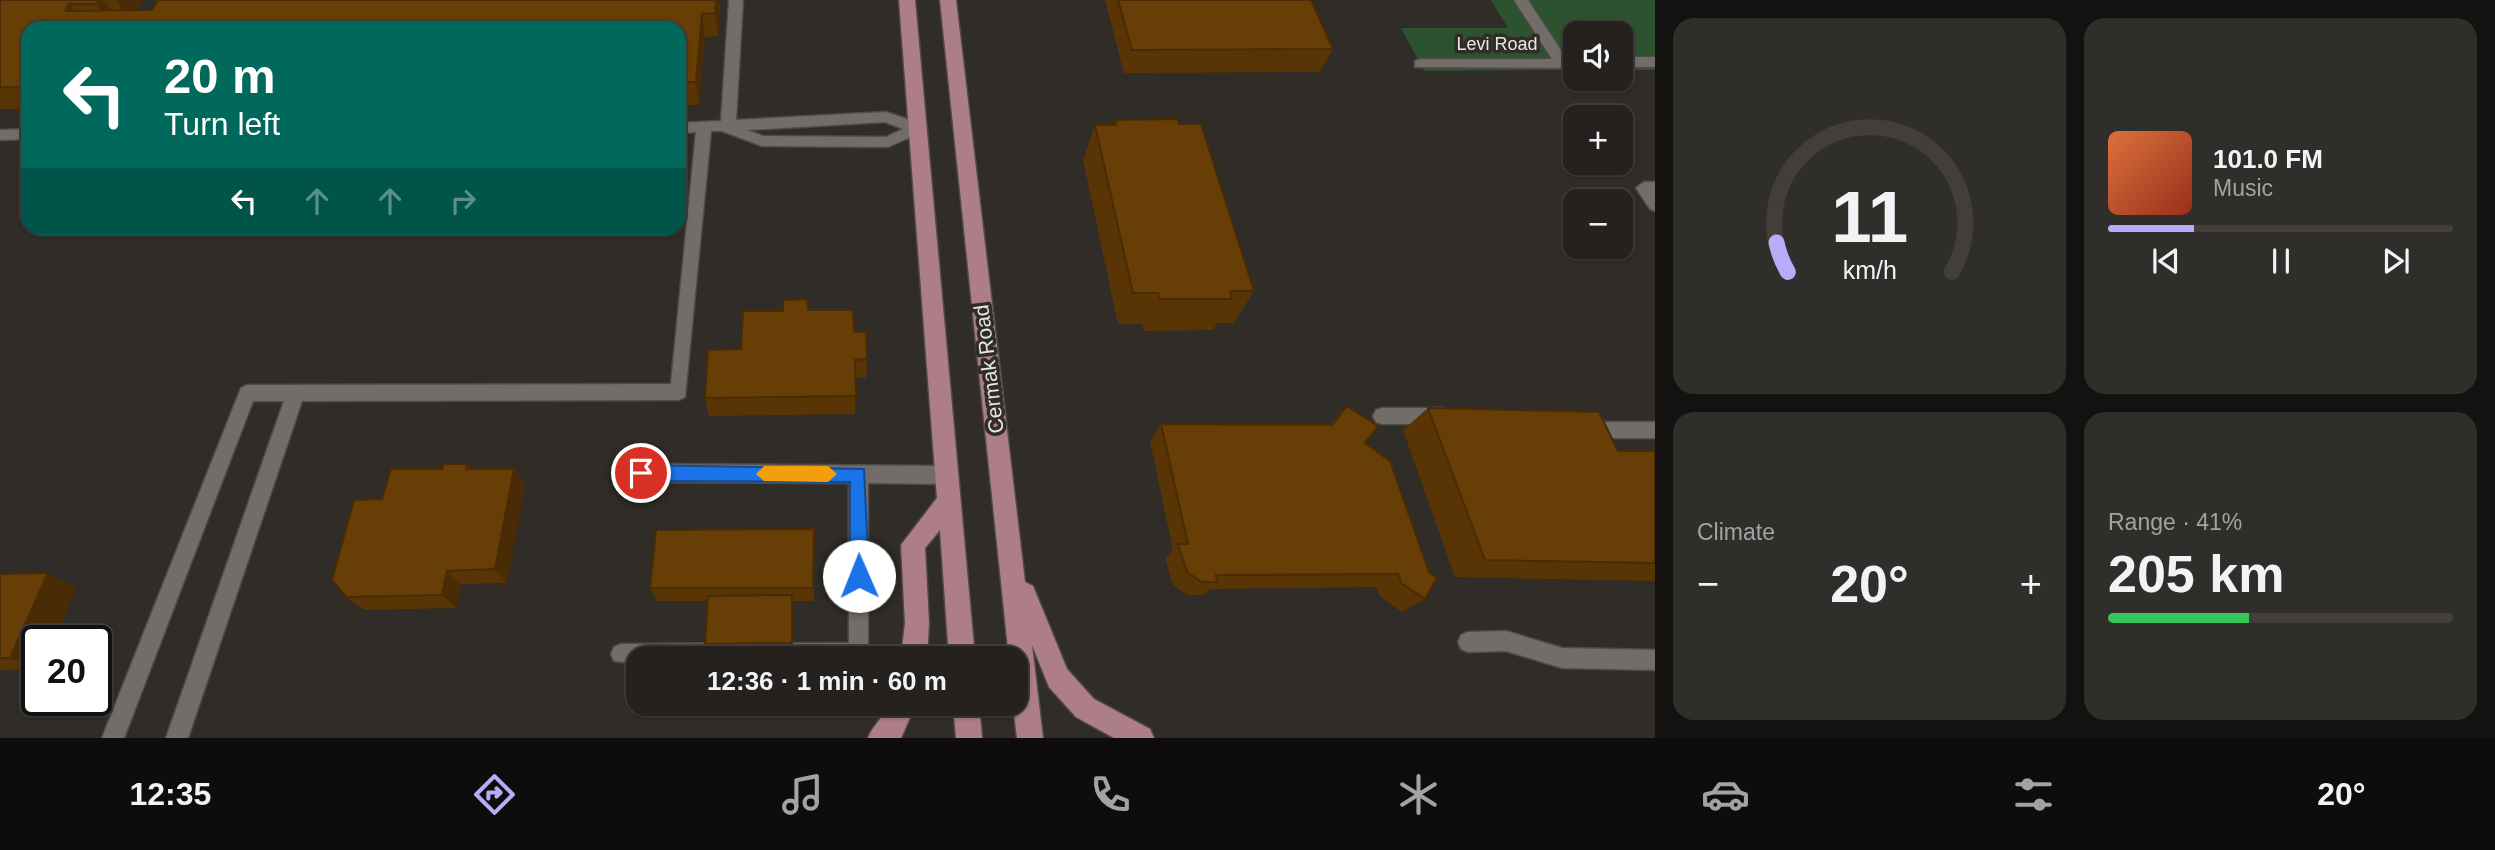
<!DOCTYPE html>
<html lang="en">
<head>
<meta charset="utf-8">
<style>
  :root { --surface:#24211e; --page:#302e2b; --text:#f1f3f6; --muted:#a3a3a4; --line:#413e3c; --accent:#b9abf7 }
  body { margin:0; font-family:Arial,sans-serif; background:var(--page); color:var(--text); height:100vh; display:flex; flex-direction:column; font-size:26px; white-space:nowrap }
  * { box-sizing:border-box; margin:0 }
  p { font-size:23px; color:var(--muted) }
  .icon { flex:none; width:38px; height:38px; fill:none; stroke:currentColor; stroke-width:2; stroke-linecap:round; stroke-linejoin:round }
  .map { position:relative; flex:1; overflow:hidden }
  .details { display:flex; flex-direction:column; gap:18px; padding:18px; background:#141210; width:840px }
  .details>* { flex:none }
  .top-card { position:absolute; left:21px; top:21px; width:665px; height:214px; border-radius:21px; box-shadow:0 2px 5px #0004,0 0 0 2px var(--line); background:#00695c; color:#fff; overflow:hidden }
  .controls { position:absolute; left:1563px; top:21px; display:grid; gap:14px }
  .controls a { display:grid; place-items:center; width:70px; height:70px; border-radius:14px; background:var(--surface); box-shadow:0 2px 5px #0004,0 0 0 2px var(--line); font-size:35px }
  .speed { position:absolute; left:21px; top:625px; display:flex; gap:14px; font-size:35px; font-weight:700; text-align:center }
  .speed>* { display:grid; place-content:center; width:91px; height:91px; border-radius:50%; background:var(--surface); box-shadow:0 2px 5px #0004,0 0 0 2px var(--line); line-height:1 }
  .speed .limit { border:4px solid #111; border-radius:10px; background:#fff; color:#111 }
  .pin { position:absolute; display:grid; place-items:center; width:60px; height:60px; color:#fff; margin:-30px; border:4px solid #fff; border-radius:50%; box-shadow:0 2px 7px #0007 }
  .me { position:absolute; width:77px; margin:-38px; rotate:359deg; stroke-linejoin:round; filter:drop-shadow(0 0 5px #0008) }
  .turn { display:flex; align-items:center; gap:24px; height:147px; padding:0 28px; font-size:32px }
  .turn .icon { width:91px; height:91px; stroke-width:2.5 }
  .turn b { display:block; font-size:49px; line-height:60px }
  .lanes { display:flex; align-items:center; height:66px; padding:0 28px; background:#0003; justify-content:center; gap:35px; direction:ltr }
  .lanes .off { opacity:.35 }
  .big { font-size:52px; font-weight:800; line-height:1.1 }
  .details .widget { flex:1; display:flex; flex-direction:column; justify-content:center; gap:10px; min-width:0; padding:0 24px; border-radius:21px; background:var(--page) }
  .details .dial { align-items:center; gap:0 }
  .dial svg { height:182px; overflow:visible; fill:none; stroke:var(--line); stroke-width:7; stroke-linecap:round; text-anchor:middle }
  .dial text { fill:var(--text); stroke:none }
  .song { display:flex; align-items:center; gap:21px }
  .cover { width:84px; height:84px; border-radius:10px; background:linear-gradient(135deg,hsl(20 70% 55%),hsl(10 70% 35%)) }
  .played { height:7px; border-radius:4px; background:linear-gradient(90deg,var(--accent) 25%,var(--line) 25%) }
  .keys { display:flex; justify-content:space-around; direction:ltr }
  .heat { display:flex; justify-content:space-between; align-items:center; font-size:38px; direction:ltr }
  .charge { height:10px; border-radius:5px; background:linear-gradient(90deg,#34c759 41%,var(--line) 0) }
  .details .tiles { flex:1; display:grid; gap:18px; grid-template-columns:repeat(2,1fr) }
  .trip { position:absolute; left:626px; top:646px; width:402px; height:70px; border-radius:21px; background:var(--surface); box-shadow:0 2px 5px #0004,0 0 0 2px var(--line); font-weight:800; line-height:70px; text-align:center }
  .tabs { display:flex; height:112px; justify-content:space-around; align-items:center; background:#0e0d0c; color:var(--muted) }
  .tabs .icon { width:49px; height:49px }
  .tabs .active { color:var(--accent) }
  .tabs b { font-size:32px; color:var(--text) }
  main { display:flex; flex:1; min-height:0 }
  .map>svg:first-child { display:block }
  .green { fill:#2c522f }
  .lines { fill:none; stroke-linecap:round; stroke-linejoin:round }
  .lane-casing { stroke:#4e4a47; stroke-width:3 }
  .primary-casing { stroke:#4e4a47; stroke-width:3 }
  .lane { fill:#726d68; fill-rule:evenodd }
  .primary { fill:#ad7e87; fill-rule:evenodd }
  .wall { fill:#593506 }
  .shaded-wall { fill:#492b05 }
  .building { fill:#683e07; stroke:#492b05; stroke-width:2 }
  .route { fill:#1a73e8; stroke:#114b97; stroke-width:2 }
  .slow { fill:#f59e0b }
  .labels { text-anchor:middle; stroke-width:7; stroke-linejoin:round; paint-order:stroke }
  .far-street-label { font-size:18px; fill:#e8e5e3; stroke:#302c28 }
  .street-label { font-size:21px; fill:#e8e5e3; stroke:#302c28 }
</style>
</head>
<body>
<main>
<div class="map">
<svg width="1655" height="738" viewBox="0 0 1655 738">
  <rect width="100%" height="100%" fill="#302c28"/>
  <polygon class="green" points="1491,0 1655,0 1655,70 1621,70 1620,33 1575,33 1575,70 1424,71 1401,28 1508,28"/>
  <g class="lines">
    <defs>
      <g id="lane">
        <path d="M729,0H743L736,120L886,112L922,124V132L888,147L762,146L722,131H711L685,397L679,400L302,401L188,738H166L284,401H253L124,738H102L241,388L247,385L671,384L696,132L679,133V123L721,121ZM885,122L903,129L886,137L763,136L747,130Z"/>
        <polygon points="1514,0 1528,0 1566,58 1575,58 1575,68 1415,67 1415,61 1420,59 1552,59"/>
        <rect x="1620" y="57" width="35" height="10"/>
        <polygon points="28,129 28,139 0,140 0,130"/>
        <polygon points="1644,182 1655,182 1655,211 1650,209 1636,188"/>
        <polygon points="1382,408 1441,408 1447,410 1450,416 1447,422 1441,424 1382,424 1376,422 1373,416 1376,410"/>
        <polygon points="1586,422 1655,422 1655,438 1586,438 1580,436 1577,430 1580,424"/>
        <polygon points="641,464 946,466 953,469 955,475 953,481 946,484 868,483 868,658 639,658 639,664 614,661 611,654 614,647 621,644 849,643 849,483 641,482 634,479 632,473 634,467"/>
        <polygon points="1506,631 1562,648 1655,650 1655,670 1562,668 1506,651 1468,652 1461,649 1458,642 1461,635 1468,632"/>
      </g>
      <g id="primary">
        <polygon points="899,0 915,0 975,658 949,658 940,530 925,548 929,623 927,658 901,658 905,623 901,545 937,498"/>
        <polygon points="940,0 956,0 1025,582 1033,586 1067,669 1094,699 1150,729 1154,738 1114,738 1076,717 1049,687 1032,645 1043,738 1017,738 1013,704 1017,704 1017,658 1009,658"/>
        <path d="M890,704H916L901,738H868C873,725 884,717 890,704Z"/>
        <polygon points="953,704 979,704 982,738 956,738"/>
      </g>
    </defs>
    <use href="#lane" class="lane-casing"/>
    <use href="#primary" class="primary-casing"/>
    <use href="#lane" class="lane"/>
    <use href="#primary" class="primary"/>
  </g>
  <g class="wall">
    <polygon points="0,0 143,0 136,10 152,10 158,0 719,0 720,9 718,36 705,37 699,105 679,105 679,28 28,28 28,109 0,109"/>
    <polygon points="1105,0 1311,0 1333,49 1320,72 1124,73"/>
    <polygon points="1115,120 1179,124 1254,291 1234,323 1217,323 1213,330 1144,331 1142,324 1118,324 1083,160 1095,125 1113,125"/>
    <polygon points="808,310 854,332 867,359 866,378 855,378 855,414 709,416 705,398 741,349"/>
    <polygon points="1347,406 1365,443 1425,599 1402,612 1380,596 1377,587 1210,589 1203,595 1188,595 1173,585 1165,558 1173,550 1150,441 1161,424 1329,425"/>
    <polygon points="1428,408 1618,451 1655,451 1655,581 1455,577 1403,430"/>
    <polygon points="467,464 470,469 514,469 525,485 507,583 461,584 456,608 364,610 346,597 442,469"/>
    <polygon points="814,544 814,601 792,601 792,647 707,648 705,644 707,601 657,601 650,588"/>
    <polygon points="0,574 77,587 54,640 37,640 37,669 0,670"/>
  </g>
  <g class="shaded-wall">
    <polygon points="99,0 103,0 119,20 114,27 96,4"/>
    <polygon points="116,0 143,0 131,19"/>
    <polygon points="716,0 719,0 720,9 718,36 715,13"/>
    <polygon points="69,4 88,27 65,11"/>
    <polygon points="702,14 705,37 699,105 696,82"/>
    <polygon points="514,469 525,485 507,583 495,569"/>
    <polygon points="447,571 461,584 456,608 442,595"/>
    <polygon points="48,573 77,587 54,640 37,640 37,668 10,658"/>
  </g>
  <g class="building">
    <polygon points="0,0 99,0 96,4 69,4 65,11 152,10 158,0 716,0 715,13 702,14 696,82 679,82 679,28 28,28 28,87 0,87"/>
    <polygon points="1118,0 1311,0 1333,49 1132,50"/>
    <polygon points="1177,119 1179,124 1201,124 1254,291 1230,291 1232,299 1160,299 1158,293 1133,293 1095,125 1116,125 1115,120"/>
    <polygon points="807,299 808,310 853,310 854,332 866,332 867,359 855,360 856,396 705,398 708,350 741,349 743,311 783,311 783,300"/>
    <polygon points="1347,406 1378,426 1365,443 1390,461 1429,572 1437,578 1425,599 1401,583 1398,574 1216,575 1217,582 1202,582 1187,572 1178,544 1188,544 1161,424 1332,425"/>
    <polygon points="1428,408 1599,412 1618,451 1655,451 1655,563 1485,560"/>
    <polygon points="444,464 467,464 466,469 514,469 495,569 447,571 442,595 346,597 332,580 354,500 382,499 391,469 442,469"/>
    <polygon points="814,529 813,588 650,588 656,530"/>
    <polygon points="48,573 10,658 0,658 0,574"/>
    <polygon points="792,595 792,643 705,644 708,596"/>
  </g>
  <polygon class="route" points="641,465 864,469 869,576 866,583 859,585 853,583 850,576 850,482 641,481 633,473"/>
  <polygon class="slow" points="764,466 828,466 837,474 828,482 764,481 756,474"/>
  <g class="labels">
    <g class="far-street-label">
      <text x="1497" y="50">Levi Road</text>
    </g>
    <g class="street-label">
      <text transform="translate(989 369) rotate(-97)" y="7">Cermak Road</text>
    </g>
  </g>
</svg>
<div class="controls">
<a><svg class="icon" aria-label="sound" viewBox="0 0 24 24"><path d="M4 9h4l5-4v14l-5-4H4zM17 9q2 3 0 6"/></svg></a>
<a>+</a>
<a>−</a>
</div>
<div class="speed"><div class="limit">20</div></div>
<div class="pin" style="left:641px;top:473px;background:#d93025"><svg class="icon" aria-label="arrive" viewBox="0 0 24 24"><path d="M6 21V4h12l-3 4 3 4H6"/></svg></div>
<svg class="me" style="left:859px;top:576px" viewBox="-20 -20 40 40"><circle r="19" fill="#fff"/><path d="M0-13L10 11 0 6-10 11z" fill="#1a73e8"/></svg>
<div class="trip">12:36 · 1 min · 60 m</div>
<div class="top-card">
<div class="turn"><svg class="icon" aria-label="left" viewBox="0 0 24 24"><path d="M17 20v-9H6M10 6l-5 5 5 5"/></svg><div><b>20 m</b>Turn left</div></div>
<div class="lanes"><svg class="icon" aria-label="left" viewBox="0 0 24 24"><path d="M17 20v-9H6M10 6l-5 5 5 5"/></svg><svg class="icon off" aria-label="ahead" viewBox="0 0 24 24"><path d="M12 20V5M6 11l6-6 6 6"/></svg><svg class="icon off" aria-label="ahead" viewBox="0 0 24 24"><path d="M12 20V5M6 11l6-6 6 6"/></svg><svg class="icon off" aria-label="right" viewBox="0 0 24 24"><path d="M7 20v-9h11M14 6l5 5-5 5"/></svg></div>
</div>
</div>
<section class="details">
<div class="tiles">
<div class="widget dial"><svg viewBox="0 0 100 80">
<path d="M14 69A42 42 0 1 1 86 69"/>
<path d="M14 69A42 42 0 0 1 9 56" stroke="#b9abf7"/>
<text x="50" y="56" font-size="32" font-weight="700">11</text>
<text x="50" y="72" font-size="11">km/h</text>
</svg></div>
<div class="widget">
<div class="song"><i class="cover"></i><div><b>101.0 FM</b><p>Music</p></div></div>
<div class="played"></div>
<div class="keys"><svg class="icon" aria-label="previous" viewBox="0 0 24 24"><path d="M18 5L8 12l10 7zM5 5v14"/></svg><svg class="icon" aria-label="pause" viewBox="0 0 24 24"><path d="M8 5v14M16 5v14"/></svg><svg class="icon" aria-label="next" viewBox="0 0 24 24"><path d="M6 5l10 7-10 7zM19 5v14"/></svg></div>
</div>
<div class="widget"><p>Climate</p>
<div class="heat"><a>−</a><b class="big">20°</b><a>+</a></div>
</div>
<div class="widget"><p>Range · 41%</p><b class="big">205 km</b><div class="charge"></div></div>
</div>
</section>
</main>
<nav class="tabs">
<b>12:35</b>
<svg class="icon active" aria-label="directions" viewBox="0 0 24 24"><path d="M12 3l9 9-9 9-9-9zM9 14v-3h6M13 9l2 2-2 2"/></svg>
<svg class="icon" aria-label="music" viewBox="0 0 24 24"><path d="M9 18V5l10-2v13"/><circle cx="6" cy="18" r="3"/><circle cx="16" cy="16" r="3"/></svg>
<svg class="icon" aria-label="phone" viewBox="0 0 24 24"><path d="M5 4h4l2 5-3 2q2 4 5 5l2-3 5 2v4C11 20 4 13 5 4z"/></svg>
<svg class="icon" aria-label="climate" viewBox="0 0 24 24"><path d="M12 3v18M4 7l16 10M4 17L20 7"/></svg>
<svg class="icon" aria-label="car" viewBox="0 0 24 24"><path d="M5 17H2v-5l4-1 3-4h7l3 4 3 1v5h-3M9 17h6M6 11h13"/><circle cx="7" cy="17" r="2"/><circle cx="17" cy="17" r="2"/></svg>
<svg class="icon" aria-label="filters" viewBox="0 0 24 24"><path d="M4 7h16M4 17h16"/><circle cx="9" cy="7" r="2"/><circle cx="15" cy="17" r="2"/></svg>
<b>20°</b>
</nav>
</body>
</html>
